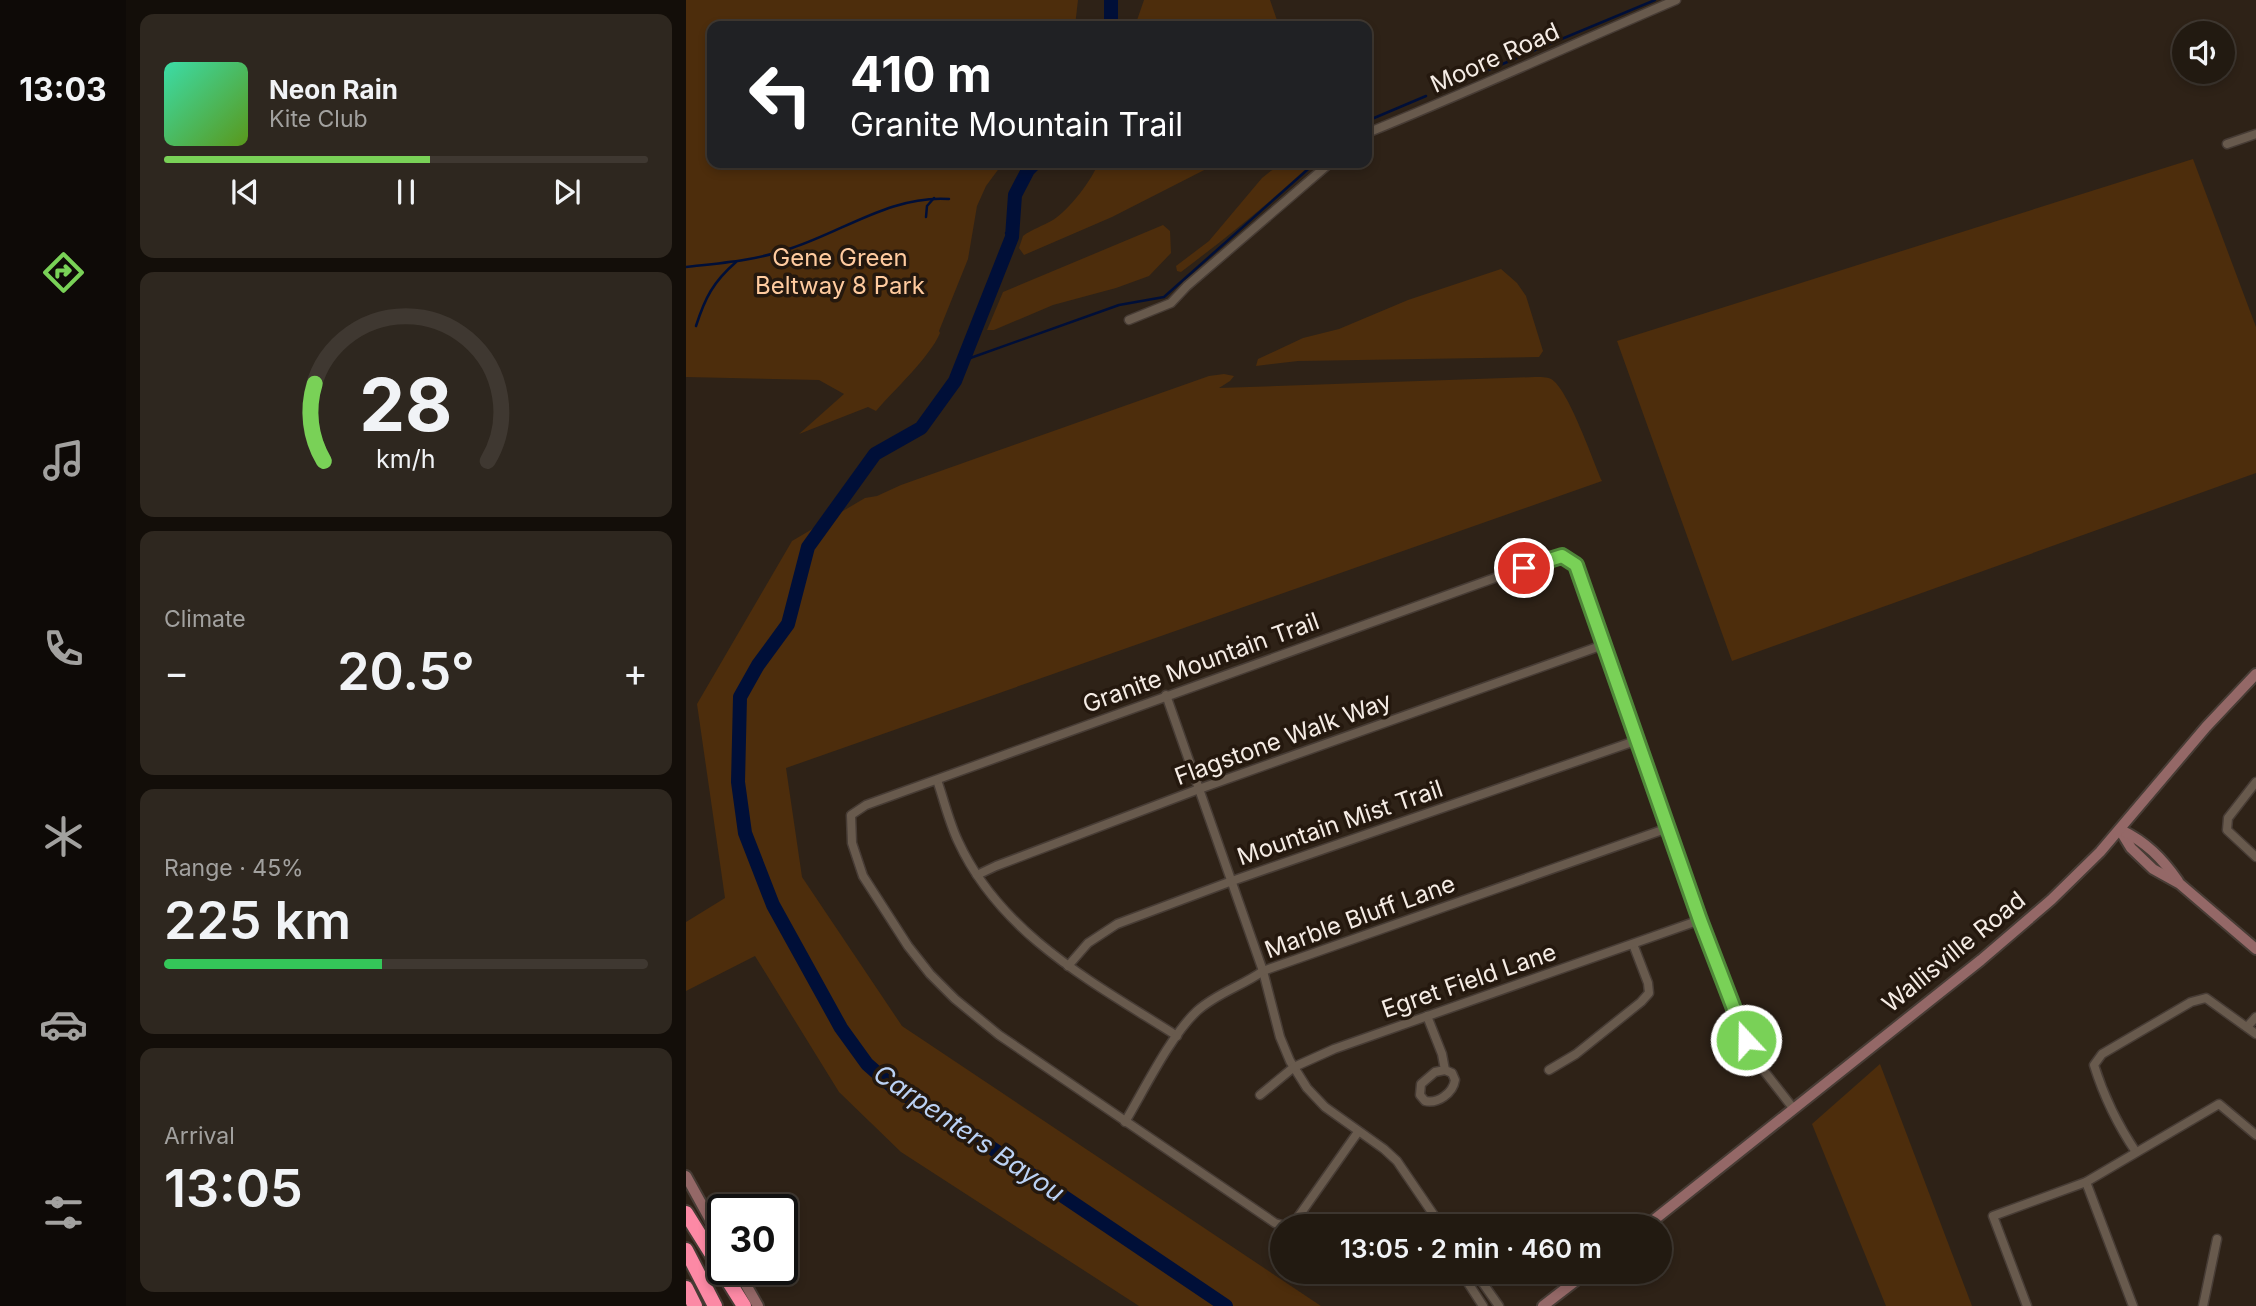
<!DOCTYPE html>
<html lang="en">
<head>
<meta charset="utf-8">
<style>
  :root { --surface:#221a11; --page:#2e271f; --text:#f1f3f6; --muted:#a2a19f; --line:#3f3831; --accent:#79d157 }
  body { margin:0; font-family:Inter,sans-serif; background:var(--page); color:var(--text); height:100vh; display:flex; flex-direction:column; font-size:26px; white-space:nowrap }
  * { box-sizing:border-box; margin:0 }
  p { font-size:23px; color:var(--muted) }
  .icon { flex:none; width:38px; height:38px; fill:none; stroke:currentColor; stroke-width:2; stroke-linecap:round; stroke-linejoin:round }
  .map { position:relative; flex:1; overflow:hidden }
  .details { display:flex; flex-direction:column; gap:14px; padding:14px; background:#130e09; width:560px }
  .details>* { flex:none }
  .top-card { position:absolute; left:21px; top:21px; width:665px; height:147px; border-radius:14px; box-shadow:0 4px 10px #0003,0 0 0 2px var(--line); background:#202124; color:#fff; overflow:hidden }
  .controls { position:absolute; left:1486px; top:21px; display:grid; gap:14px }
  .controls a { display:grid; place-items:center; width:63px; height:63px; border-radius:50%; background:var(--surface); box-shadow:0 4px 10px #0003,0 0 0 2px var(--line); font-size:35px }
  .speed { position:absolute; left:21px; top:1194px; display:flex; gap:14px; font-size:35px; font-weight:700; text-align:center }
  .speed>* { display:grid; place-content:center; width:91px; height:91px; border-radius:50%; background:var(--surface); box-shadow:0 4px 10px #0003,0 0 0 2px var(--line); line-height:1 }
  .speed .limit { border:4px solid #111; border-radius:10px; background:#fff; color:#111 }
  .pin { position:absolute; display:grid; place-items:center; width:60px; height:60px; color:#fff; margin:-30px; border:4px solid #fff; border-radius:50%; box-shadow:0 2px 7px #0007 }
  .me { position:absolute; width:77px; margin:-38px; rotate:339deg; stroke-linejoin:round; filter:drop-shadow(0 0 5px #0008) }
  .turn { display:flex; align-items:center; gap:24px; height:147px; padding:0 28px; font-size:32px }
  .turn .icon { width:91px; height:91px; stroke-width:2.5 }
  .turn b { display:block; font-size:49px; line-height:60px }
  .big { font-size:52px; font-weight:600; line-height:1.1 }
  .details .widget { flex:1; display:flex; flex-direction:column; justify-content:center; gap:10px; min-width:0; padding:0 24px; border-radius:14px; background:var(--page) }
  .details .dial { align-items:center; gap:0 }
  .dial svg { height:182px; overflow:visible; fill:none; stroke:var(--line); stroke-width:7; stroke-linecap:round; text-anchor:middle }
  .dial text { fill:var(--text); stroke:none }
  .song { display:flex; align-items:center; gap:21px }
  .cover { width:84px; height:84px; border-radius:10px; background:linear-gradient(135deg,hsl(160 70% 55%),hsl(90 70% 35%)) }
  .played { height:7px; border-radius:4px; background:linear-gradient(90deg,var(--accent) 55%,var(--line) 55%) }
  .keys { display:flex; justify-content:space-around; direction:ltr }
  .heat { display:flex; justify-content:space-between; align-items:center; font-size:38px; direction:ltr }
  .charge { height:10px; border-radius:5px; background:linear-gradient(90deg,#34c759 45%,var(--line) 0) }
  .trip { position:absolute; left:584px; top:1214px; width:402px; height:70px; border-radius:35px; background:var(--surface); box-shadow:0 4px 10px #0003,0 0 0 2px var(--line); font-weight:600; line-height:70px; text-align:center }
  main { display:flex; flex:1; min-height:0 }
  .menu { display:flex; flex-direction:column; width:126px; justify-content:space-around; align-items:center; background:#0e0a07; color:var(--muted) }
  .menu .icon { width:49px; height:49px }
  .menu .active { color:var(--accent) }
  .menu b { font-size:32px; color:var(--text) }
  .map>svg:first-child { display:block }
  .green { fill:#4d2d0c }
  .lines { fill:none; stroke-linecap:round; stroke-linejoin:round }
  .stream { stroke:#000f38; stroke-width:2.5 }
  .river { stroke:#000f38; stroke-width:14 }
  .street-casing { stroke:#473c35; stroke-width:11 }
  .secondary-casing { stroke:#473c35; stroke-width:14 }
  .highway-casing { stroke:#473c35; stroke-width:18 }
  .street { stroke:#685a4d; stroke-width:8 }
  .secondary { stroke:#946867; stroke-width:10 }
  .highway { stroke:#fc89a5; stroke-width:14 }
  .route-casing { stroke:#4f8839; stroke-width:18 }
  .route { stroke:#79d157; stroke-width:12 }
  .labels { text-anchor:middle; stroke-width:7; stroke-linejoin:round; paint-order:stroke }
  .street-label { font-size:24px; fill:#f5ece5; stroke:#24180e }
  .park-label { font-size:24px; fill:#ffcb9f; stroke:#24180e }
  .water-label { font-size:26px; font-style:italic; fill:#bbd2f5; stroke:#24180e }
</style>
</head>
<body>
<main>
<nav class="menu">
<b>13:03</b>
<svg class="icon active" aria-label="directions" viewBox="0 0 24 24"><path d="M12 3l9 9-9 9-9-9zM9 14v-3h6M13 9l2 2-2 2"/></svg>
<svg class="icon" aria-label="music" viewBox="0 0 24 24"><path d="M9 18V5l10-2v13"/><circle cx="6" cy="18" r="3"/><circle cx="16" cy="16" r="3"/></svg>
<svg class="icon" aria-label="phone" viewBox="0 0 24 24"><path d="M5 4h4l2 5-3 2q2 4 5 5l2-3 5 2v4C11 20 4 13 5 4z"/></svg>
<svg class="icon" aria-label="climate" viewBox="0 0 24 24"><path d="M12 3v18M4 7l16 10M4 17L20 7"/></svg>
<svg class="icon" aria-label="car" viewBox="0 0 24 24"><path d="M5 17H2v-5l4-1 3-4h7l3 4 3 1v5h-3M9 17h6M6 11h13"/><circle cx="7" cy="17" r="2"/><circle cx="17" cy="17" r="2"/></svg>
<svg class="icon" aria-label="filters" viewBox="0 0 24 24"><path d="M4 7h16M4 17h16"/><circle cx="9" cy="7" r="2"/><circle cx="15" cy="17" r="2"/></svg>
</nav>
<section class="details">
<div class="widget">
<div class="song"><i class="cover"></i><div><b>Neon Rain</b><p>Kite Club</p></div></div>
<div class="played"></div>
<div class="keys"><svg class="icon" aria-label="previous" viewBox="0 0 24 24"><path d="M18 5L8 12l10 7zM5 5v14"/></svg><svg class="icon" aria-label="pause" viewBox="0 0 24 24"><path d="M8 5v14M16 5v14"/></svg><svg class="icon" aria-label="next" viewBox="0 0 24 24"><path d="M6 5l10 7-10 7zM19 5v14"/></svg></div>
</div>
<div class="widget dial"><svg viewBox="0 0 100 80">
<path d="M14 69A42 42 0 1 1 86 69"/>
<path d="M14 69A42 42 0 0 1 10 35" stroke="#79d157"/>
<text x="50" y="56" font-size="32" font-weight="700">28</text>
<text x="50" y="72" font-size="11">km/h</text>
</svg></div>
<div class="widget"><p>Climate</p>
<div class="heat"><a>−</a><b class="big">20.5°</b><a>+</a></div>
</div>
<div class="widget"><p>Range · 45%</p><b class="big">225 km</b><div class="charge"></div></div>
<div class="widget"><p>Arrival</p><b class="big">13:05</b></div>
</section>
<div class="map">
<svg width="1570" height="1306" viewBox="0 0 1570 1306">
  <rect width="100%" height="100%" fill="#2e2217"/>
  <g class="green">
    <path d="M0,0H392L389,26H26V163H317L300,186L291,206L282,259L253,331L254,333C244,357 208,390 190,411L182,407L113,434L158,394L133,380L0,377Z"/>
    <polygon points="458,0 584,0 593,26 449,26"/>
    <polygon points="1507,159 1570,327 1570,473 1046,661 931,341"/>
    <path d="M412,163H532L426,217L338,255L333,248L337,236C346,229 357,226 367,220C382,211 407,179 412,163Z"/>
    <path d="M595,163H626C585,202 541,237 495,272L491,271L490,266L523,241L576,178Z"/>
    <polygon points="477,225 484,231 485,253 463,276 430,288 367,305 308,330 301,330 317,292"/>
    <polygon points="815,269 831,283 840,296 857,351 853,357 612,361 570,366 572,359 617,338 653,329 722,300"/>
    <path d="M538,374L548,376L544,381L533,388L849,377C854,377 861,377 865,379C882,388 907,461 916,481L100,768L116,877L216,1026L635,1306H453L215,1152L153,1092L69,956L0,991V922L39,898L11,704L106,541L179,498L191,496L215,485L523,376Z"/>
    <polygon points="1194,1064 1286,1306 1200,1306 1126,1124"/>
  </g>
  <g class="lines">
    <g class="stream">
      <polyline points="842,53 969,0"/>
      <polyline points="761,87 831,58"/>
      <polyline points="681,121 740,96"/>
      <polyline points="240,217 241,206 248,198"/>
      <polyline points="320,233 326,237"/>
      <path d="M0,267C36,263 72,260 106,248C158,231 206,195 263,199"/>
      <path d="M10,326C19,298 27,282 50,262"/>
      <polyline points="276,361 433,305 478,297 629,163"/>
    </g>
    <g class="river">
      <polyline points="425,26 425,0"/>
      <polyline points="349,163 342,170 329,195 326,237 269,381 235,428 189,454 122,547 102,624 72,665 54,697 52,782 59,833 87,905 155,1028 181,1064 207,1087 239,1108 276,1128 540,1306"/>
    </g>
    <defs>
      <g id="street">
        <path d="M681,133C785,91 887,44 990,0"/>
        <polyline points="1541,144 1570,134"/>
        <polyline points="443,320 485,303 501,286 644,163"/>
        <polyline points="480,695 577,971 594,1037 604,1061 621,1088 639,1107 698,1149 711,1161 756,1227"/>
        <path d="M251,780C258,800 263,822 272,841C315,935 408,983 491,1036"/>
        <polyline points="1570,782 1542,818 1541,830 1570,857"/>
        <polyline points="291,875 310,866 513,789 917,645"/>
        <polyline points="382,966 402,943 431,924 546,881 952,740"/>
        <path d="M741,1016L756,1054L759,1070L766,1073L769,1080C767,1093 752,1104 739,1101L734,1095L735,1084L749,1072L759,1070"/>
        <polyline points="1561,1027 1570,1017"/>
        <polyline points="863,1070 890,1054 955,1002 963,993 962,983 947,944"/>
        <polyline points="574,1095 608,1067 648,1049 1014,920"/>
        <path d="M439,1122C458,1090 485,1035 511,1011C531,993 556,986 577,971L982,828"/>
        <path d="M672,1132L610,1220L599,1226L589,1223L313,1035L269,999L244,974L222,946L177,876L166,843L165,815L180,805L864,558C876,555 886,557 891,570L1014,920L1060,1040L1075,1067L1107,1108"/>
        <path d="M1450,1152C1431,1124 1418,1097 1408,1065L1416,1054L1505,1002L1520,998L1570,1034"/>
        <polyline points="1400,1182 1447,1306"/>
        <polyline points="775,1272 797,1306"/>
        <polyline points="789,1272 813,1306"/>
        <polyline points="1341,1306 1307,1216 1400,1182 1533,1104 1570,1135"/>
        <polyline points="1517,1306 1531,1239"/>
      </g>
      <g id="secondary">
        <polyline points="1434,830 1445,848 1467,869 1494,884 1570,949"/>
        <path d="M1435,830C1460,842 1476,858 1492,881"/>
        <polyline points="0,1176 37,1243"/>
        <polyline points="959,1227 1295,960 1365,900 1414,852 1520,727 1570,674"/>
        <polyline points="51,1269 72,1306"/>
        <polyline points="857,1306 901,1272"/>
      </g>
      <g id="highway">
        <polyline points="0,1213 58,1306"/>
        <polyline points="0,1250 29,1306"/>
        <polyline points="0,1288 9,1306"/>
      </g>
    </defs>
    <use href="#street" class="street-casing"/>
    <use href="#secondary" class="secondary-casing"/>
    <use href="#highway" class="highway-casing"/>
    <use href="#street" class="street"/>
    <use href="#secondary" class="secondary"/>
    <use href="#highway" class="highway"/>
  </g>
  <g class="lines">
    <defs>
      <polyline id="route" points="838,568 876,556 890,565 1014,920 1060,1040"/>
    </defs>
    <use href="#route" class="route-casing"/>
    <use href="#route" class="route"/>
  </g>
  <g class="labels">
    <g class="street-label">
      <text transform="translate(809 58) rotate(-24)" y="8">Moore Road</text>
      <text transform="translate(515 663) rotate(-20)" y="8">Granite Mountain Trail</text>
      <text transform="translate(597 739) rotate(-20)" y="8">Flagstone Walk Way</text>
      <text transform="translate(654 823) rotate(-19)" y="8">Mountain Mist Trail</text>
      <text transform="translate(674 917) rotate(-20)" y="8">Marble Bluff Lane</text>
      <text transform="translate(1268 952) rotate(-39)" y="8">Wallisville Road</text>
      <text transform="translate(783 981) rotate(-19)" y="8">Egret Field Lane</text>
    </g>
    <g class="park-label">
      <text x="154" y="266">Gene Green<tspan x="154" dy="28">Beltway 8 Park</tspan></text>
    </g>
    <g class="water-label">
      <text transform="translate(283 1133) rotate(34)" y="9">Carpenters Bayou</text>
    </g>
  </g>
</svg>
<div class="controls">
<a><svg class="icon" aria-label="sound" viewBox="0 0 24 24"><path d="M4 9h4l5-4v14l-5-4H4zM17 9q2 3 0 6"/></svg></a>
</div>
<div class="speed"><div class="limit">30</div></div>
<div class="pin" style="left:838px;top:568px;background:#d93025"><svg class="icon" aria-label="arrive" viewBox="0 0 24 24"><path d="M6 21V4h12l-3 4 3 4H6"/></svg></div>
<svg class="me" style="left:1060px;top:1040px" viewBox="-20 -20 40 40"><circle r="17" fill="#79d157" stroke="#fff" stroke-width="3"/><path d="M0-11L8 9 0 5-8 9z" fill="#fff"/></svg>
<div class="trip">13:05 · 2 min · 460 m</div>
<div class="top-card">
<div class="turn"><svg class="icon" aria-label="left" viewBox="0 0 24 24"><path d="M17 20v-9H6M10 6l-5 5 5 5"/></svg><div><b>410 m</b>Granite Mountain Trail</div></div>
</div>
</div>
</main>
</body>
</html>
